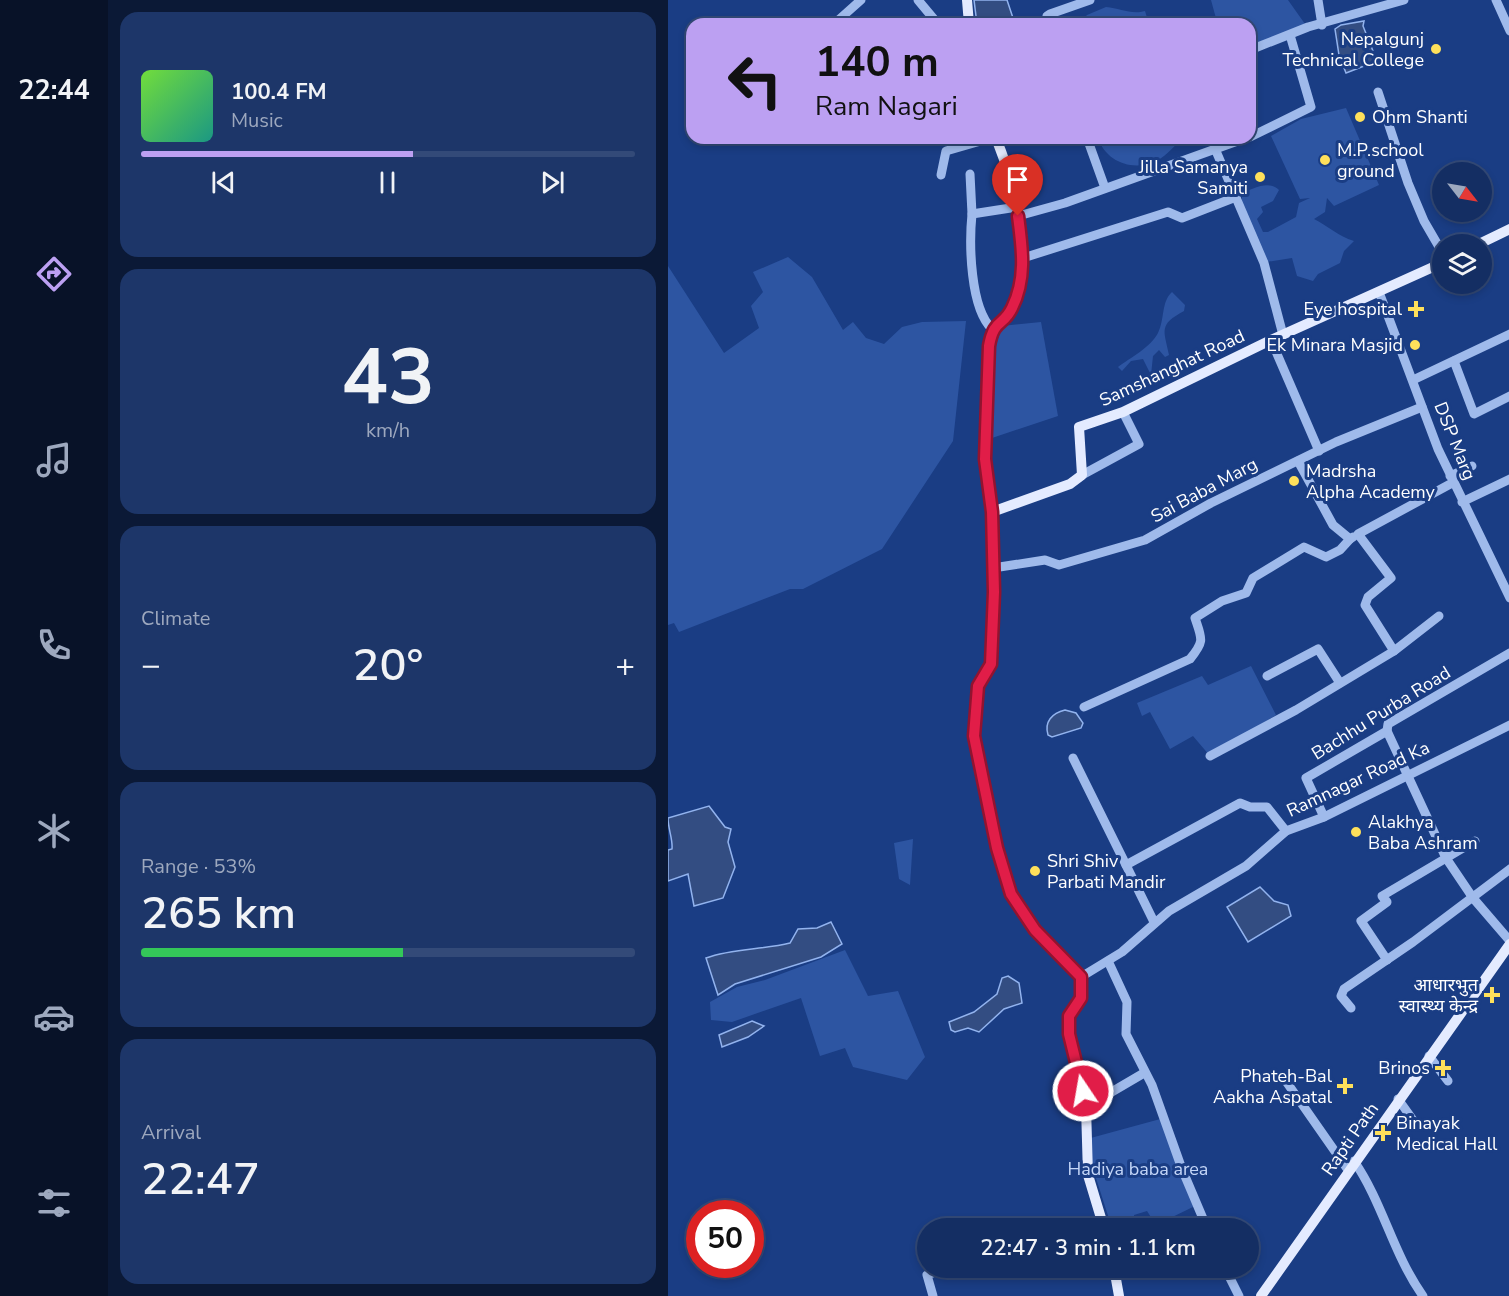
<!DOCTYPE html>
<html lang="en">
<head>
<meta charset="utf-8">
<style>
  :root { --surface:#142e63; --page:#1d3669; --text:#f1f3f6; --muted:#9da8be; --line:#334a78; --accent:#bca0f2 }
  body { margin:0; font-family:"Nunito Sans","Noto Sans Devanagari",sans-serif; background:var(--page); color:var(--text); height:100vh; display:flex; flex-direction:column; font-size:22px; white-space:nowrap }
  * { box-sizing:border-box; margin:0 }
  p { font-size:20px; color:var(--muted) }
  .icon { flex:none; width:33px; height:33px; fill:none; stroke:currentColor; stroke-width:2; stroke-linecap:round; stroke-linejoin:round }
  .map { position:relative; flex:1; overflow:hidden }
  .side { display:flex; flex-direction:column; gap:12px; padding:12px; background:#0b1936; width:560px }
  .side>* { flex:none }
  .hud { position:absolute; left:18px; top:18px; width:570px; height:126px; border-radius:18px; box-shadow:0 3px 9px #0003,0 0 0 2px var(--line); background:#bca0f2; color:#111; overflow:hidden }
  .needle { width:39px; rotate:121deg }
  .controls { position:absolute; left:764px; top:162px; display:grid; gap:12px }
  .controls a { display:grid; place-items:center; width:60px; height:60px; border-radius:50%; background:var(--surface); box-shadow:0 3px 9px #0003,0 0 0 2px var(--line); font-size:30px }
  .speed { position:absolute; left:18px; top:1200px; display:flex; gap:12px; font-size:30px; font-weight:700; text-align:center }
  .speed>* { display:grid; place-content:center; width:78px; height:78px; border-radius:50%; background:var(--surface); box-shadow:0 3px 9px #0003,0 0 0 2px var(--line); line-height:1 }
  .speed .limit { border:9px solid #d22; background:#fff; color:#111 }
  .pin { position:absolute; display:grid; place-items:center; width:51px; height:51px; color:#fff; margin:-62px -26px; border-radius:50% 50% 50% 0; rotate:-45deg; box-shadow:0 0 6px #0007 }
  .pin .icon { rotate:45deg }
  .me { position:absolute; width:66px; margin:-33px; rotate:348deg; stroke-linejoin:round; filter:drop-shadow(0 0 4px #0008) }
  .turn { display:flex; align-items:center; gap:21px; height:126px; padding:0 30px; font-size:27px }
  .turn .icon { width:78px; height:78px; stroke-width:2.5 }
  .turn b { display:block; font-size:42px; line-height:51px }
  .big { font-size:45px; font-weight:600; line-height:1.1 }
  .side .tile { flex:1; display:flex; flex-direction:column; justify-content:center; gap:9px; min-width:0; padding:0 21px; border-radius:18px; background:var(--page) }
  .side .dial { align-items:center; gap:0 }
  .dial b { font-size:78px; line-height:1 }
  .song { display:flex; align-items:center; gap:18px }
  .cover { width:72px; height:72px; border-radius:9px; background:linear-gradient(135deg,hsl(100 70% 55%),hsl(170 70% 35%)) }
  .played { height:6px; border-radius:3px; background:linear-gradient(90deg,var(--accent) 55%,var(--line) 55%) }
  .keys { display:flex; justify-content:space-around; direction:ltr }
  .heat { display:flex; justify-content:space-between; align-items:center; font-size:33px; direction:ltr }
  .charge { height:9px; border-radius:4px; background:linear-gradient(90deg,#34c759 53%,var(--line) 0) }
  .trip { position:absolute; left:249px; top:1218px; width:342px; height:60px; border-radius:30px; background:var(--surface); box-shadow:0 3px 9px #0003,0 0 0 2px var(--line); font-weight:600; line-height:60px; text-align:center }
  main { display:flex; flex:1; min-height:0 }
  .menu { display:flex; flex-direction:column; width:108px; justify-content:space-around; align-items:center; background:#081228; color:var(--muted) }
  .menu .icon { width:42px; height:42px }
  .menu .active { color:var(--accent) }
  .menu b { font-size:27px; color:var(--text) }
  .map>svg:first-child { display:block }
  .green { fill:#2d55a2 }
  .water { fill:#334d82; stroke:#92b3ee; stroke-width:1.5 }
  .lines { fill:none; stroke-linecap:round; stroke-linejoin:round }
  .minor { stroke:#9fbaeb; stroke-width:9 }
  .major { stroke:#e4ebff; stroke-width:10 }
  .route-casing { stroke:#92132f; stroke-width:15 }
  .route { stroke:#e11d48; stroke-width:10 }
  .poi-dot { fill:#fee05b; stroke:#1a3d84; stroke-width:2 }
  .labels { text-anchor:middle; stroke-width:6; stroke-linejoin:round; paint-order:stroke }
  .poi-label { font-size:18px; fill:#fff; stroke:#1a3d84; text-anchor:end }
  .street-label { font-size:18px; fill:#fff; stroke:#1a3d84 }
  .park-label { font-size:18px; fill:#c4d6f8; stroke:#1a3d84 }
</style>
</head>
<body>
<main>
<nav class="menu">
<b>22:44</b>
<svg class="icon active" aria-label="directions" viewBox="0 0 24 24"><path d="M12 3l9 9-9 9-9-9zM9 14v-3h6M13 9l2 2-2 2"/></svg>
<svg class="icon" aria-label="music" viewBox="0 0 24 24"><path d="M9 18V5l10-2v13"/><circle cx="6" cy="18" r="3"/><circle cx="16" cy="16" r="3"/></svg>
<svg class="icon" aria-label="phone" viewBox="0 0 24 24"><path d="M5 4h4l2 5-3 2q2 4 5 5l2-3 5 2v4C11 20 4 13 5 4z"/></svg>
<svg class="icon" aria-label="climate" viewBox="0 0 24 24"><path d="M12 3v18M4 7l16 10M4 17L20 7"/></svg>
<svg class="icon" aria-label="car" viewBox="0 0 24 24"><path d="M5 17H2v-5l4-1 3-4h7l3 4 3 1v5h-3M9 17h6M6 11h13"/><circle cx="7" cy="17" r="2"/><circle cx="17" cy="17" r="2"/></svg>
<svg class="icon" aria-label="filters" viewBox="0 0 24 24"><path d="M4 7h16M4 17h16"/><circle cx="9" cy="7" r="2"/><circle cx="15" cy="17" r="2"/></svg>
</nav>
<section class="side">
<div class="tile">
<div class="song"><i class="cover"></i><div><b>100.4 FM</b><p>Music</p></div></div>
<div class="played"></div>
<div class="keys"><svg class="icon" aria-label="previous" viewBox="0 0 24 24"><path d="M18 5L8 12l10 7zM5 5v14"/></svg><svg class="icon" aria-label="pause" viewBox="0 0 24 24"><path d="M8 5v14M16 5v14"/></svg><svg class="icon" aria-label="next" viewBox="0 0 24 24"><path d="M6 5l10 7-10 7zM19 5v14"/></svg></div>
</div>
<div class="tile dial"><b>43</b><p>km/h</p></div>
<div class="tile"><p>Climate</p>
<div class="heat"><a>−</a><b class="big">20°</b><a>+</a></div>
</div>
<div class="tile"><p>Range · 53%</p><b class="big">265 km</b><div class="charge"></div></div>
<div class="tile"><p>Arrival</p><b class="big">22:47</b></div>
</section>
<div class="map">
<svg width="842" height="1296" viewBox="0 0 842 1296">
  <rect width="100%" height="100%" fill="#1a3d84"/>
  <g class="green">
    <polygon points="543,0 620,0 637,24 582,46 582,24 549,22"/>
    <path d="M438,7C452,8 463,15 477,11L481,24H411L419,15Z"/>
    <path d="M678,108L711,185L666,206L659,198L657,212L646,219C660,226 670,236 686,241L676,251L672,263L650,274L645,281L629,276L624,258L598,262L574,204V194C584,188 602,180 611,190L605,201L593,207L595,212L589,219L595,232H600L628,217L631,203L642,198L632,199L603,136L633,119Z"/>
    <path d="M430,138H518V139C505,144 501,155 488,161C465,172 438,162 430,138Z"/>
    <polygon points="120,257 144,277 175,330 185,322 198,338 216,344 234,327 254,322 298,321 285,441 214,549 135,589 122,589 11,632 6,623 0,625 0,266 56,353 91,328 83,306 95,292 85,272"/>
    <path d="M504,292L517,305L516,311C490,325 496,330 501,355L497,357L491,350L485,356L483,375L475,359L463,361L454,371L450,367C462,358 483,347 490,333C497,319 493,302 504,292Z"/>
    <polygon points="373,322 390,416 324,438 326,351 334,326"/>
    <polygon points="583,666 608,715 542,756 525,736 502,749 482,712 474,716 469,703 534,676 540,685"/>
    <polygon points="245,839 242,885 231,879 226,843"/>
    <polygon points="177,950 200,996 230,991 257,1057 239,1080 185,1067 177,1048 152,1056 133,998 64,1022 43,1020 42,1002 69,987 97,980"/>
    <polygon points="496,1118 529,1205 488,1225 479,1211 466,1215 466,1225 459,1228 444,1228 427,1175 419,1139"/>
  </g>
  <g class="water">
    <polygon points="306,0 339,0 347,24 309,24"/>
    <polygon points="696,21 695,26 709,61 678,73 671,55 667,29 673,25"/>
    <path d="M397,710L408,713L415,723L413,728L384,737L380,735C376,722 384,713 397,710Z"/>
    <path d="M41,806L57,827L63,829L60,842L67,867L55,898L26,906L20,874L0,881V850L4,849C5,839 0,829 0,818Z"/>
    <polygon points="592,887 606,901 620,905 623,916 580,942 559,907"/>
    <path d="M163,922L174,944L153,957L67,984L50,995L38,958C65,948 94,950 122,943L130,929L149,928Z"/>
    <polygon points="340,976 351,983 354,1003 336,1009 311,1032 300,1028 287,1032 283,1030 281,1022 306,1012 329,994 334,978"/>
    <polygon points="84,1021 96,1026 80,1037 54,1047 51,1035"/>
  </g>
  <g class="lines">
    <g class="minor">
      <polyline points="250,0 270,24"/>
      <polyline points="650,0 654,25"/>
      <polyline points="828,0 842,31"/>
      <polyline points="166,24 193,0"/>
      <polyline points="381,24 379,16 382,14 422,0"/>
      <polyline points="582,50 640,27 736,0"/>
      <polyline points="710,92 740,183 756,221 774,252"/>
      <polyline points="582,137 643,107 622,35"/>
      <polyline points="419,138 437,188"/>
      <polyline points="548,151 596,263 615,335"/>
      <polyline points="302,174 304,214 349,207"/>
      <polyline points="273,175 278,151 323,138"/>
      <path d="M304,214C301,244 302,308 324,329"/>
      <polyline points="350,216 397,203 578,138"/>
      <polyline points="355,258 500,212 514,218 568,197"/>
      <polyline points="711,292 770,449 842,598"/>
      <polyline points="603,340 651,451"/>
      <polyline points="786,361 806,414 842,396"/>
      <polyline points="745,380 842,334"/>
      <polyline points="630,461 665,525 682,539 685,537"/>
      <polyline points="414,475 471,444 455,412"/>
      <polyline points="782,476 804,466"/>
      <polyline points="794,502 842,479"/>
      <polyline points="325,568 377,560 391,565 477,540 543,503 668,442 754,407"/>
      <polyline points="726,651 771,616"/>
      <polyline points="599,676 650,649 672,683"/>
      <path d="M416,707L522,659C537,641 534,639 527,618L554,601L578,593L585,578L636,547L658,557L672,550L682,539"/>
      <polyline points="719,731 778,858 805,898 842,941"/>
      <polyline points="542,756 628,710 726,651 697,605 700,597 723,578 690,534 786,482"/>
      <polyline points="405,758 458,865"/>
      <polyline points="656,817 638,778 719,731 720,724 842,653"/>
      <polyline points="486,922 458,865 572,803 582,807 599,807 618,831"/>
      <polyline points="719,960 693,921 719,902 714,896 807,841"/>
      <polyline points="440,961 459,1002 458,1034 484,1085 514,1169 539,1228"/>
      <polyline points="413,977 454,952 501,911 578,866 618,831 656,817 842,725"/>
      <polyline points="683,1008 673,996 676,989 745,942 842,869"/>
      <polyline points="761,1056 780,1081"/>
      <polyline points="610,1077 615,1077 680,1170"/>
      <polyline points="730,1099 745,1120"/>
      <polyline points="418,1107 476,1073"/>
      <path d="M686,1161C715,1203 725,1254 755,1296"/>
      <polyline points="557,1268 571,1296"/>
      <polyline points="265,1296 259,1275 278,1268"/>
    </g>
    <g class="major">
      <polyline points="299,0 301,24"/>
      <path d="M328,138C346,183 370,264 344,309C334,328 326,318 321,347L317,460L324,512L326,592L323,664L311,686L306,736L329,848L343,894L367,930L413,977V997L401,1016V1034L418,1107L420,1175L436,1228"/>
      <polyline points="811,244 842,229"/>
      <polyline points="324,512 402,484 414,475 411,427 455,412 603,340 774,263"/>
      <polyline points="446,1268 451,1296"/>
      <polyline points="593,1296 842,944"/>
    </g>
  </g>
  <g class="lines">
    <defs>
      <path id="route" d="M350,216C354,247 359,278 344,308C335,327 326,318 321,346L317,459L324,512L326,592L323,664L310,686L306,736L329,848L343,894L367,930L413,977V998L401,1016V1034L415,1091"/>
    </defs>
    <use href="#route" class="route-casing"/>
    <use href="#route" class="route"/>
  </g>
  <g class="poi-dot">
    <circle cx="768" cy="49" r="6"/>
    <circle cx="692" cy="117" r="6"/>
    <circle cx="657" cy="160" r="6"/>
    <circle cx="592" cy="177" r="6"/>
    <path d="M745 300h6v6h6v6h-6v6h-6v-6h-6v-6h6z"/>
    <circle cx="747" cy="345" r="6"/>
    <circle cx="626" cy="481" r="6"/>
    <circle cx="688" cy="832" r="6"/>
    <circle cx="367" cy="871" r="6"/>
    <path d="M821 986h6v6h6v6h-6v6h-6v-6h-6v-6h6z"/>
    <path d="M772 1059h6v6h6v6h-6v6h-6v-6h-6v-6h6z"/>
    <path d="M674 1077h6v6h6v6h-6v6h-6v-6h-6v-6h6z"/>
    <path d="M712 1124h6v6h6v6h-6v6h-6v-6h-6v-6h6z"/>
  </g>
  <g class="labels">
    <g class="poi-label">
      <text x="756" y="45">Nepalgunj<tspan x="756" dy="21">Technical College</tspan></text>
      <text x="704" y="123" text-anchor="start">Ohm Shanti</text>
      <text x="669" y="156" text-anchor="start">M.P.school<tspan x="669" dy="21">ground</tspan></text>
      <text x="580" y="173">Jilla Samanya<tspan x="580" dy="21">Samiti</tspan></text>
      <text x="734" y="315">Eye hospital</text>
      <text x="735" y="351">Ek Minara Masjid</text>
      <text x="638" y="477" text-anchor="start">Madrsha<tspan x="638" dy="21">Alpha Academy</tspan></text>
      <text x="700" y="828" text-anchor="start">Alakhya<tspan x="700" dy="21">Baba Ashram</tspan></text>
      <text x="379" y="867" text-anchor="start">Shri Shiv<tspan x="379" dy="21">Parbati Mandir</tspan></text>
      <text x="810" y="991">आधारभुत<tspan x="810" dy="21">स्वास्थ्य केन्द्र</tspan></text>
      <text x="762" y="1074">Brinos</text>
      <text x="664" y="1082">Phateh-Bal<tspan x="664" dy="21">Aakha Aspatal</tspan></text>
      <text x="728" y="1129" text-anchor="start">Binayak<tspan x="728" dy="21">Medical Hall</tspan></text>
    </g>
    <g class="street-label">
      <text transform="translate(504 368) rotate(-25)" y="6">Samshanghat Road</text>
      <text transform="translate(787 441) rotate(68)" y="6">DSP Marg</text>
      <text transform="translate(536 490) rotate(-28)" y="6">Sai Baba Marg</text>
      <text transform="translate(713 713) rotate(-32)" y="6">Bachhu Purba Road</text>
      <text transform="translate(690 779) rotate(-25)" y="6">Ramnagar Road Ka</text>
      <text transform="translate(682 1139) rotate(-55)" y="6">Rapti Path</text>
    </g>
    <g class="park-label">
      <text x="470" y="1175">Hadiya baba area</text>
    </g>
  </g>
</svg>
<div class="controls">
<a><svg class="needle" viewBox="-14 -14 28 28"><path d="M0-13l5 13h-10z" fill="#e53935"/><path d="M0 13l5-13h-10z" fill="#9da8be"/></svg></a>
<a><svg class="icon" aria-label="layers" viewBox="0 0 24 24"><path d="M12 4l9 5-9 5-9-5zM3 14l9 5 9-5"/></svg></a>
</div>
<div class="speed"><div class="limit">50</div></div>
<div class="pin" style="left:350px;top:216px;background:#d93025"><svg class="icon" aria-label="arrive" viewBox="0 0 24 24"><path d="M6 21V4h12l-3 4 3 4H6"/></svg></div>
<svg class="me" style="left:415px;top:1091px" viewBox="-20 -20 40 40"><circle r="17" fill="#e11d48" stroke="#fff" stroke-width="3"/><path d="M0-11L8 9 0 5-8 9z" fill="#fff"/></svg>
<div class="trip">22:47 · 3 min · 1.1 km</div>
<div class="hud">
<div class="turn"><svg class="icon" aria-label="left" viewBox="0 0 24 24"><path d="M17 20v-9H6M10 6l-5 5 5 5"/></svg><div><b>140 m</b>Ram Nagari</div></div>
</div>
</div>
</main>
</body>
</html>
